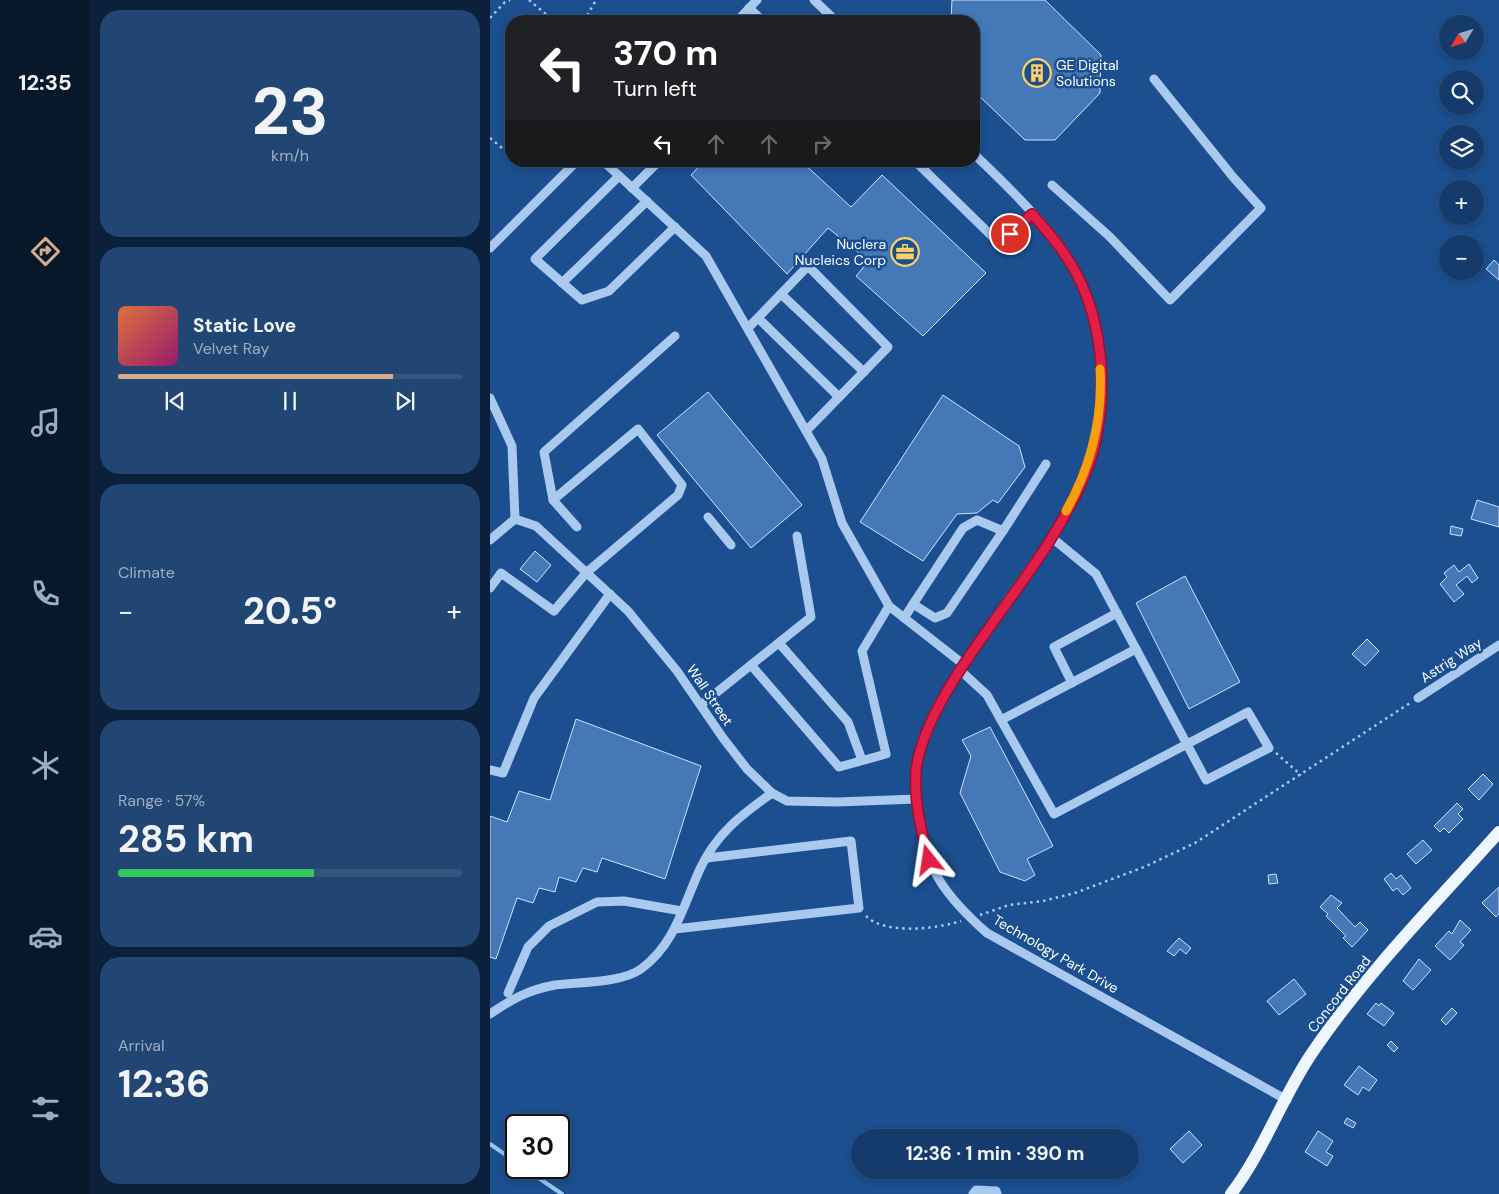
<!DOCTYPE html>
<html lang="en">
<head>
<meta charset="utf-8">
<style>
  :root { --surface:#143b6b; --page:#214673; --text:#f1f3f6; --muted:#9dadc1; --line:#33557e; --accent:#d6ab8b }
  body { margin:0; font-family:"DM Sans",sans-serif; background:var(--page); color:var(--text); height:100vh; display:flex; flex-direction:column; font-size:19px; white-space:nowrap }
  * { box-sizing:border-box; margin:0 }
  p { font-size:16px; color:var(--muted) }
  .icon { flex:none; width:28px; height:28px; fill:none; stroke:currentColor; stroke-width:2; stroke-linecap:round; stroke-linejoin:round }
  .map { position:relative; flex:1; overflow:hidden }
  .details { display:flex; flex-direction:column; gap:10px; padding:10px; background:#0b203b; width:400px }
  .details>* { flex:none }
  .top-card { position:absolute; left:15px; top:15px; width:475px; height:152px; border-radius:20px; box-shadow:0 2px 8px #0003,0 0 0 1px var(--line); background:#202124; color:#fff; overflow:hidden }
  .needle { width:32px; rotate:232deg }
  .tools { position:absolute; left:949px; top:15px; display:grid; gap:10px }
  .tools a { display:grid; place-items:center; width:45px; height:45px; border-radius:50%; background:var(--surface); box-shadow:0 2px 8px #0003,0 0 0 1px var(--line); font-size:25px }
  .speed { position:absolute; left:15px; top:1114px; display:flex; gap:10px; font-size:25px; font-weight:700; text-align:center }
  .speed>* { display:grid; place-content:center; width:65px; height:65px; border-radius:50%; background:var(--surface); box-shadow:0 2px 8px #0003,0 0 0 1px var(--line); line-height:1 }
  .speed .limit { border:2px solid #111; border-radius:8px; background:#fff; color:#111 }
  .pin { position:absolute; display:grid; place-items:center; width:42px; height:42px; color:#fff; margin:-21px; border:2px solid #fff; border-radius:50%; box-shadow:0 1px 5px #0007 }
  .me { position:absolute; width:55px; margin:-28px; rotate:345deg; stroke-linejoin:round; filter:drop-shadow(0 0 4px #0008) }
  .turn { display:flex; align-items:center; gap:18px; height:105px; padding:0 25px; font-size:22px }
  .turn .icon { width:65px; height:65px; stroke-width:2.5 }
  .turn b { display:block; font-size:35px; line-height:42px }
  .lanes { display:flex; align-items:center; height:48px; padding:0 25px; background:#0003; justify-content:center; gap:25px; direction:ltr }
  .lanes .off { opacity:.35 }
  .big { font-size:38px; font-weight:700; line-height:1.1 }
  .details .card { flex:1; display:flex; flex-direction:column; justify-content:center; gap:8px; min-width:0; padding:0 18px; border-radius:20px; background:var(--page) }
  .details .dial { align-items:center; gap:0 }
  .dial b { font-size:65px; line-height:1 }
  .song { display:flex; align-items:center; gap:15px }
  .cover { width:60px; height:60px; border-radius:8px; background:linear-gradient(135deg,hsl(20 70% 55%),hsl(320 70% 35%)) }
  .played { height:5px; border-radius:2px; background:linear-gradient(90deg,var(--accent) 80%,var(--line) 80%) }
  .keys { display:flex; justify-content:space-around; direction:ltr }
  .heat { display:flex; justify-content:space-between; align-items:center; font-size:28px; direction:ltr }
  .charge { height:8px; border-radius:4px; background:linear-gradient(90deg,#34c759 57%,var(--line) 0) }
  .trip { position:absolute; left:361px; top:1129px; width:288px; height:50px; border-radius:25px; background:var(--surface); box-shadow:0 2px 8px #0003,0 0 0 1px var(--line); font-weight:700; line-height:50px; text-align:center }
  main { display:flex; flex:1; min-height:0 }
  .tabs { display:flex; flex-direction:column; width:90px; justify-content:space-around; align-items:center; background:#08182b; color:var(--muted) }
  .tabs .icon { width:35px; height:35px }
  .tabs .active { color:var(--accent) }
  .tabs b { font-size:22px; color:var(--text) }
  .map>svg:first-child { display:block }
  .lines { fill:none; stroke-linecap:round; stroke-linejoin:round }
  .stream { stroke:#9cc4f0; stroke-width:4 }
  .building { fill:#4478b7; stroke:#cfe3fa }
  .path { stroke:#a9c9ee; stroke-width:2.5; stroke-dasharray:2.5 4; stroke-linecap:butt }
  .minor { stroke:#a9c9ee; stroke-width:9 }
  .major { stroke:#f0f6ff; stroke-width:12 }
  .route-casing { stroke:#92132f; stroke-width:12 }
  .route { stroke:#e11d48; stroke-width:9 }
  .slow { stroke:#f59e0b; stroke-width:9 }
  .labels { text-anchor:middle; stroke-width:5; stroke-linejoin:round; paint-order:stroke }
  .poi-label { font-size:14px; fill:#fff; stroke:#1b4f8f; text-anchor:start }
  .street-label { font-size:14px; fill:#fff; stroke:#1b4f8f }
</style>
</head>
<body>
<main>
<nav class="tabs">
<b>12:35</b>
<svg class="icon active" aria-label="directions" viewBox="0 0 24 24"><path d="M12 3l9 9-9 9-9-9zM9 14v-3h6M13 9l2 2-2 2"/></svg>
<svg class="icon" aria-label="music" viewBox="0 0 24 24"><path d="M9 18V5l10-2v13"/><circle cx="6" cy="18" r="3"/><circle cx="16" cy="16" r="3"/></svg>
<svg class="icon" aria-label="phone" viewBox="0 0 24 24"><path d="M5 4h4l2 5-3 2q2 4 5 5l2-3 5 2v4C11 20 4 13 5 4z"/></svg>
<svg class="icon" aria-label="climate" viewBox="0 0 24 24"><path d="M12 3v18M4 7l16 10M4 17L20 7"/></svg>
<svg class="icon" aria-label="car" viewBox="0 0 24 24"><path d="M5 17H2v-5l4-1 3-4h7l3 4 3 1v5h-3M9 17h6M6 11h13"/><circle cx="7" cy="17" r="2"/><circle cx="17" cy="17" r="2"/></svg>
<svg class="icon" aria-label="filters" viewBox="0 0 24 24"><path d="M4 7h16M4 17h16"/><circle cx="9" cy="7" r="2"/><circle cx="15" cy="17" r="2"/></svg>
</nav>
<section class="details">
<div class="card dial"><b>23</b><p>km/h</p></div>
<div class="card">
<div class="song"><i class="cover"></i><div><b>Static Love</b><p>Velvet Ray</p></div></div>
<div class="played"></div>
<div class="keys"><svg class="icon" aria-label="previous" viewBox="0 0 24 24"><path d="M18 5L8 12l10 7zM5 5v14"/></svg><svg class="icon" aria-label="pause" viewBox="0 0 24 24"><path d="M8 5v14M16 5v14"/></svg><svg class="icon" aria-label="next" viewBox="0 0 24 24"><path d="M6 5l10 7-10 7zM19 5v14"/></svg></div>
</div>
<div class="card"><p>Climate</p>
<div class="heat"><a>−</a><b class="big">20.5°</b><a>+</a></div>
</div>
<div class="card"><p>Range · 57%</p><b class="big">285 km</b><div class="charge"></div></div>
<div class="card"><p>Arrival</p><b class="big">12:36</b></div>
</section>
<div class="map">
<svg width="1009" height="1194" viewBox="0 0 1009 1194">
  <rect width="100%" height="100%" fill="#1b4f8f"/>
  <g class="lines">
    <g class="stream">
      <polyline points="0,1144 26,1162"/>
      <polyline points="34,1168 72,1194"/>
    </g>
  </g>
  <g class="building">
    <polygon points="462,0 555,0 611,55 610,93 565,140 535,140 484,91 484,21 461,21"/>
    <polygon points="214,161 311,161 361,207 392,175 496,273 433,336 366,276 379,261 338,228 297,274 201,175"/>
    <polygon points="1004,260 1009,265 1009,280 996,269"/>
    <polygon points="218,392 312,505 261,548 167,435"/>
    <polygon points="453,395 529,446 535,467 508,503 503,500 487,513 467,514 433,561 370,522"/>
    <polygon points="987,500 1009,507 1009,527 981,519"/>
    <polygon points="961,526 973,529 971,536 960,534"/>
    <polygon points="45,551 61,565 47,582 30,569"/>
    <polygon points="979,564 988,578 982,583 977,576 966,585 974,594 964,602 950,584 957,577 954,573 964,565 969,572"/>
    <polygon points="695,576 750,682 699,709 646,603"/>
    <polygon points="877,639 889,651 875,666 862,654"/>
    <polygon points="86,719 211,766 175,879 112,858 107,872 93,868 86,882 69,877 65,892 49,888 43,903 27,898 6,959 0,957 0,816 17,822 29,791 60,800"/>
    <polygon points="500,727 563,846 537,859 545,875 535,881 510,872 470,793 481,756 472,740"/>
    <polygon points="993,774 1003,784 989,800 978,789"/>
    <polygon points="967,803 973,809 968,814 973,819 959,833 954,828 950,832 944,826"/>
    <polygon points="933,840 942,850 926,864 917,854"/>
    <polygon points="901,873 906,879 911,875 921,888 913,895 907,888 903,891 894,879"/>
    <polygon points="786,874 788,883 779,884 778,875"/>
    <polygon points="1009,887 1009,914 1006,917 992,903"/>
    <polygon points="841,895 852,903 847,908 865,927 870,922 878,930 862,947 853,938 856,936 836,916 838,914 830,907"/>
    <polygon points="970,920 981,930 970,942 974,945 960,960 945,946 959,931 962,934"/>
    <polygon points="689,938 701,948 696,954 690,949 684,956 677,951"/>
    <polygon points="929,959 941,970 923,990 913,981"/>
    <polygon points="804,979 816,994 789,1015 777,1001"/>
    <polygon points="886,1003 889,1006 891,1003 904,1013 894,1026 877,1014"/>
    <polygon points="962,1008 967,1013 956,1025 951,1020"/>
    <polygon points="901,1041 908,1048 904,1052 897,1045"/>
    <polygon points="869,1066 887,1080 879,1091 873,1087 868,1095 854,1085"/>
    <polygon points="857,1118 866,1123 863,1128 854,1123"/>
    <polygon points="699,1131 712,1145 693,1163 680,1149"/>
    <polygon points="828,1131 843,1141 836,1152 843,1156 837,1166 815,1152"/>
    <polygon points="484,1170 499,1170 501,1173 490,1180"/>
  </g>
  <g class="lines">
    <g class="path">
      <polyline points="39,0 64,21"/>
      <polyline points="0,18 15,2 20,0"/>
      <polyline points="94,21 106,0"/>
      <polyline points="0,138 12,148 21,146"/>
      <polyline points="786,753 811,775"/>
      <polyline points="490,915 519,905 553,901 585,893 654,867 705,843 920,703"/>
      <path d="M376,916C395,935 447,929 471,921"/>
    </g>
    <g class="minor">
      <polyline points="324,0 346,21"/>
      <polyline points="259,8 273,21"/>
      <polyline points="247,21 267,0"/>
      <path d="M484,154C524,193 568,233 592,285C616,339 616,409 598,465C589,494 571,522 554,548C522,595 487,640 459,689C445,714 432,739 427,767C425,782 427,798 428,812C434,868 456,897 497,933L797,1100"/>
      <polyline points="113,161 216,256 332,459 352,523 399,606 473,664"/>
      <polyline points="425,161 510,244 543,214"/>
      <polyline points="129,176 45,259 92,300 119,291 185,227"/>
      <polyline points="562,185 620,237 680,300 771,208 743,177 664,79"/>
      <polyline points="142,188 169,161"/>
      <polyline points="0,248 87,161"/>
      <polyline points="72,283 157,201"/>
      <polyline points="291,294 374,372"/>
      <polyline points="268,318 349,397"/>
      <polyline points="258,328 318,266 398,347 316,431"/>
      <polyline points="0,398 22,446 25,519"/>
      <polyline points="63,500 54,452 185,336"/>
      <polyline points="218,517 241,545"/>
      <polyline points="25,519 46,526 138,611 187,671 233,738 257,769 282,793 297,801 347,802 427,799"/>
      <polyline points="0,540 25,519"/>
      <polyline points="0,588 11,573 64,611 96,573 188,495 192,485 148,429 63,500 87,527"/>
      <polyline points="423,604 445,618 457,613 513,531"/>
      <polyline points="414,618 473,528 487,520 513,531 556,464"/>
      <polyline points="289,643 358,722 372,760"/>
      <polyline points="261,665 349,767 396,754 372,651 399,606"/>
      <polyline points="470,670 497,695 564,814 758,712 779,748 716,780 606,574 561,537"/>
      <polyline points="582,683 564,647 627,613"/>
      <polyline points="928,698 1009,645"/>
      <polyline points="211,705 321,617 307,536"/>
      <polyline points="511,720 646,649"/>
      <polyline points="0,770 13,773 44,698 120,594"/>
      <polyline points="185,929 369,908 361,841 217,858"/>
      <polyline points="18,993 38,947 59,926 107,902 134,901 192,911"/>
      <path d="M0,1014C22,999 38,990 65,985C88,982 132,983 151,969C185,944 193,906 210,869C226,834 251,815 282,793"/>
      <polyline points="483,1194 486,1190 506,1191 507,1194"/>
    </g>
    <path class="major" d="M741,1194C773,1152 791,1100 820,1056C874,975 945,904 1009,832"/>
  </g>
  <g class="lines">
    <defs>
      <path id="route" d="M439,860C431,831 424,801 426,771C431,722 476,660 504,621C538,574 577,522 598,467C618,412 616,339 592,285C580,258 562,236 542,214L520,234"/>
    </defs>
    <use href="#route" class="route-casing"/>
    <use href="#route" class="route"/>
    <path class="slow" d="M576,511C601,466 613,420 610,369"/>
  </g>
  <defs>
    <symbol id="building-ring" viewBox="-11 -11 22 22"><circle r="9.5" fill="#1b4f8f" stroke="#ffd166" stroke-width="1.5"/><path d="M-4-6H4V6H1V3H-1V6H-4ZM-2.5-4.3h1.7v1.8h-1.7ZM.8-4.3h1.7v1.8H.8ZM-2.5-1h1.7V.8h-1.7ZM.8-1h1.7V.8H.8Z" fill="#ffd166"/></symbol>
    <symbol id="office-ring" viewBox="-11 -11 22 22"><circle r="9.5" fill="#1b4f8f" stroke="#ffd166" stroke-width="1.5"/><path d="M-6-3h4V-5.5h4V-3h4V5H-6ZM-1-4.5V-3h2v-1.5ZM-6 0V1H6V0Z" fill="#ffd166"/></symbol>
  </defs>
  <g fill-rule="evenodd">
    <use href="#building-ring" x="531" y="57" width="32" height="32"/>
    <use href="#office-ring" x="399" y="236" width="32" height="32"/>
  </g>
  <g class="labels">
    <g class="poi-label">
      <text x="566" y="70">GE Digital<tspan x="566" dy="16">Solutions</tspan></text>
      <text x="396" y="249" text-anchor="end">Nuclera<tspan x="396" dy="16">Nucleics Corp</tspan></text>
    </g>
    <g class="street-label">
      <text transform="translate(961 660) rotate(-33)" y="5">Astrig Way</text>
      <text transform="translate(220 695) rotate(56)" y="5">Wall Street</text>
      <text transform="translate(566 954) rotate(30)" y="5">Technology Park Drive</text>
      <text transform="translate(849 994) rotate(-52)" y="5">Concord Road</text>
    </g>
  </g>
</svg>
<div class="tools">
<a><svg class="needle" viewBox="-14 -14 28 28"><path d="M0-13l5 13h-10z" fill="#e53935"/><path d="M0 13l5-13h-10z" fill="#9dadc1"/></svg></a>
<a><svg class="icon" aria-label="search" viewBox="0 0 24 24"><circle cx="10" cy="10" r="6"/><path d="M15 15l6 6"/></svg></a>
<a><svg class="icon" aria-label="layers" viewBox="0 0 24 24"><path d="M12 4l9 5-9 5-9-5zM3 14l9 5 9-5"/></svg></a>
<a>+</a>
<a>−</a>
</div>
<div class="speed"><div class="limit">30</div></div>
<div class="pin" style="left:520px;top:234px;background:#d93025"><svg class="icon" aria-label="arrive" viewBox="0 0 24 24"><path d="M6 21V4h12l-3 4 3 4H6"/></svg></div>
<svg class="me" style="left:439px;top:860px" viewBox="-20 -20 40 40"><path d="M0-17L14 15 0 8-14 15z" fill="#e11d48" stroke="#fff" stroke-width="4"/></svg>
<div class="trip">12:36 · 1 min · 390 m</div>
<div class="top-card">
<div class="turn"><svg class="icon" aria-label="left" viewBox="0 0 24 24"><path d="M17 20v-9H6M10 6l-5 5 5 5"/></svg><div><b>370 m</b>Turn left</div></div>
<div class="lanes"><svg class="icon" aria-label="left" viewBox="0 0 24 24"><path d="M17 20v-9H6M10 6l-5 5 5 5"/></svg><svg class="icon off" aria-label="ahead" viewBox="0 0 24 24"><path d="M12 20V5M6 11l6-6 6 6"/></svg><svg class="icon off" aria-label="ahead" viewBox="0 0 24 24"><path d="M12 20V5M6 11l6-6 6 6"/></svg><svg class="icon off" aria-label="right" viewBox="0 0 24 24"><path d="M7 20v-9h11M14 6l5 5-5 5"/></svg></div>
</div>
</div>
</main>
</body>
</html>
